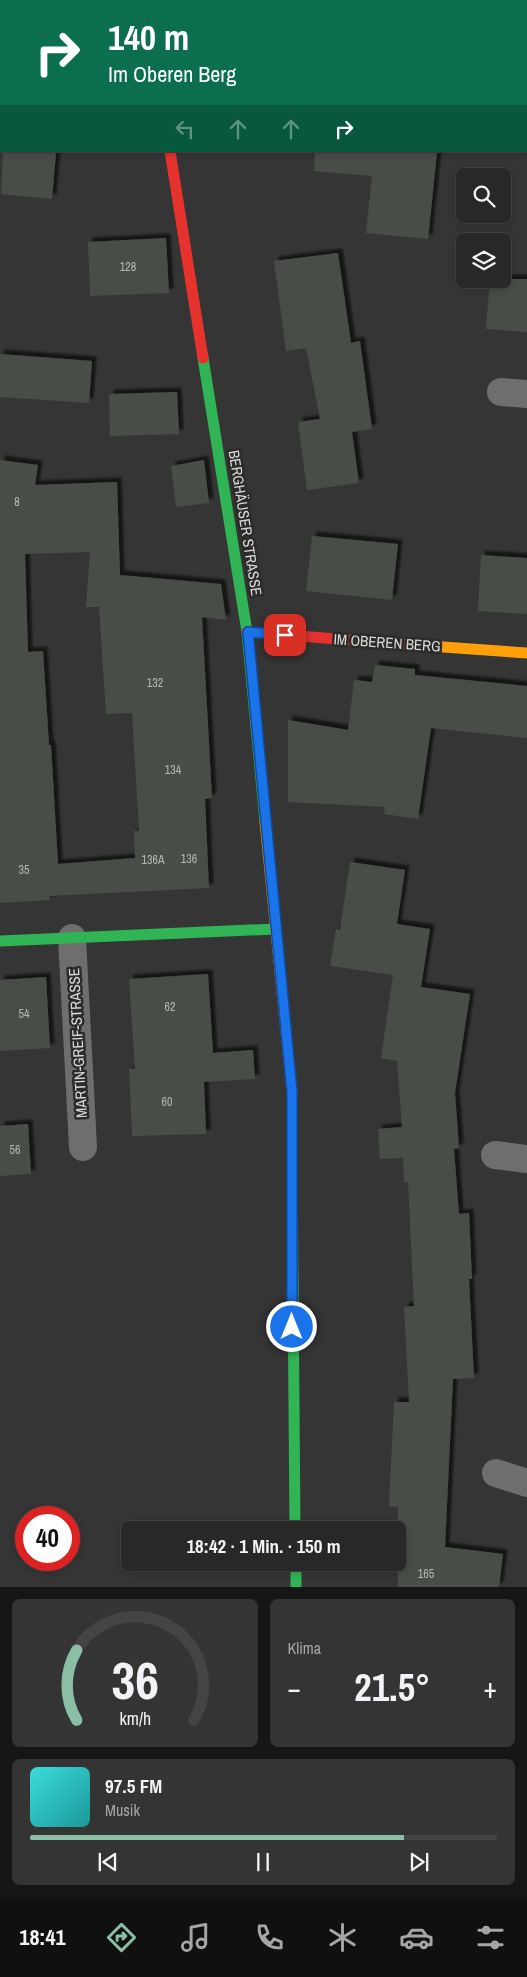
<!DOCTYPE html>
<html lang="de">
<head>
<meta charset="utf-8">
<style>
  :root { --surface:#282828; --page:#343434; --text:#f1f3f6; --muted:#a5a6a8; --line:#444445; --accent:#8abfa5 }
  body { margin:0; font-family:"Archivo Narrow",sans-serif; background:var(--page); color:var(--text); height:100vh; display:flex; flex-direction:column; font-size:19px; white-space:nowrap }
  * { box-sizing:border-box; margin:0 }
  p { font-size:16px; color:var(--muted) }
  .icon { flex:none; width:28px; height:28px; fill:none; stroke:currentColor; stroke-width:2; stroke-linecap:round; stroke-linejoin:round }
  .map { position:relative; height:1587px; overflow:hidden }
  .panel { display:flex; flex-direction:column; gap:12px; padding:12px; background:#161616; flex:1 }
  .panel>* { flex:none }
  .top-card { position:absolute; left:0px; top:0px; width:528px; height:152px; box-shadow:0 2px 8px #0003,0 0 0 1px var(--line); background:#0b6e4f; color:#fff; overflow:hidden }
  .controls { position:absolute; left:456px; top:168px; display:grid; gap:10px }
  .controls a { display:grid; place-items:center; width:55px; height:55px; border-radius:8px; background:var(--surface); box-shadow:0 2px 8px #0003,0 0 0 1px var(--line); font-size:25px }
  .speed { position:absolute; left:15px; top:1506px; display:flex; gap:10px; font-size:25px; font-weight:700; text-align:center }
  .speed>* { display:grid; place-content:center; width:65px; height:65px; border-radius:50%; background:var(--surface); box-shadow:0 2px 8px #0003,0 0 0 1px var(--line); line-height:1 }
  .speed .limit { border:8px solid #d22; background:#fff; color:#111 }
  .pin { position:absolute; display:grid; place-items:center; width:42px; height:42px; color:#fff; margin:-21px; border-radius:10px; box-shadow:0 2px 8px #0006 }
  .me { position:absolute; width:55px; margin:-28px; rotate:0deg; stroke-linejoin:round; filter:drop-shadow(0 0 4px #0008) }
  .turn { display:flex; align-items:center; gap:18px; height:105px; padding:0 25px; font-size:22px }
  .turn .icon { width:65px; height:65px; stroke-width:2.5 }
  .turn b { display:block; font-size:35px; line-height:42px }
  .lanes { display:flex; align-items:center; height:48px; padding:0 25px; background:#0003; justify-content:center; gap:25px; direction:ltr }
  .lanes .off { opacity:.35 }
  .big { font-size:38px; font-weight:700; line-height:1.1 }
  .panel .card { flex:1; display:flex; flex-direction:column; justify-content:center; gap:8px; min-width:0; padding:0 18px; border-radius:8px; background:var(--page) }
  .panel .dial { align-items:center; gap:0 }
  .dial svg { height:130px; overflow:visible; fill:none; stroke:var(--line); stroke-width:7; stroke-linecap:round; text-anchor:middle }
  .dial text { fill:var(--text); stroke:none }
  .song { display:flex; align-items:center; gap:15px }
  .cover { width:60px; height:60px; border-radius:8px; background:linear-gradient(135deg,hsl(180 70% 55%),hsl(180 70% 35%)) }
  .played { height:5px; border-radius:2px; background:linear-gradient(90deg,var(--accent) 80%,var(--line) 80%) }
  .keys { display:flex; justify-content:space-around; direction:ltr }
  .heat { display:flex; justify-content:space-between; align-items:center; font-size:28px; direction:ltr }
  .panel .tiles { flex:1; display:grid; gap:12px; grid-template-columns:1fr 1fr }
  .card:last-child { grid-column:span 2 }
  .trip { position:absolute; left:121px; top:1521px; width:285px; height:50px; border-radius:8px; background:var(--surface); box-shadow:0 2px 8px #0003,0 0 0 1px var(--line); font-weight:700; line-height:50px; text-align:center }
  .dock { display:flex; height:80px; justify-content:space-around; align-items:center; background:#101010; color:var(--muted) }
  .dock .icon { width:35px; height:35px }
  .dock .current { color:var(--accent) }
  .dock b { font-size:22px; color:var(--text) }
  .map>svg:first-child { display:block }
  .building { fill:#484e46; fill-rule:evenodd; filter:url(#shadow) }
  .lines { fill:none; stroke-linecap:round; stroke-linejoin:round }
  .street { stroke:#6e6e6d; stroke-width:28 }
  .fast { stroke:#30b455; stroke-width:11 }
  .slow { stroke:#ff9f0a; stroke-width:11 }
  .jam { stroke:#e5322d; stroke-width:11 }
  .route-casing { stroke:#114b97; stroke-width:12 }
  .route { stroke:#1a73e8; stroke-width:9 }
  .labels { text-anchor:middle; stroke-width:5; stroke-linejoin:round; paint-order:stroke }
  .number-label { font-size:12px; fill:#b6b7b4 }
  .street-label { font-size:15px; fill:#dadad9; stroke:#2b2c2a }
</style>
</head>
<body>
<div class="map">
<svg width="527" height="1587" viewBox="0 0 527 1587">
  <defs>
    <filter id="shadow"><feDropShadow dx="4.5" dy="-4.5" stdDeviation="1" flood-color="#0009"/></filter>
  </defs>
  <rect width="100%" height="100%" fill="#353535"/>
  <g class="building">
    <polygon points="315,151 414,151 437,153 428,239 366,233 372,176 314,171"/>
    <polygon points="3,152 56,153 52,199 1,194"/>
    <polygon points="166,238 169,293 90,296 88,242"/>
    <polygon points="338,253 351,343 360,341 372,429 352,432 359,483 307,490 298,422 320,419 306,348 286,351 274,261"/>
    <polygon points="490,279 527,279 527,332 486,329"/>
    <polygon points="0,354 92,361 89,403 0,397"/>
    <polygon points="177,392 179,434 110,436 109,394"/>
    <path d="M0,460L38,465L35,485L117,482L120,575L221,584L226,620L202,617L212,798L205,799L209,888L49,896L50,900L0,903ZM90,552L86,607H99L106,714L132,713L139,831H134L135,858L58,864L51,745H49L43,651L28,652L25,554Z"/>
    <polygon points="204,460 209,503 176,507 171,466"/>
    <polygon points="312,536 398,544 392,600 306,591"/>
    <polygon points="481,555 527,558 527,614 478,611"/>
    <polygon points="375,665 415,669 415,675 527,686 527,738 431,728 418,819 384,814 385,807 288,802 288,720 348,730 354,680 372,682"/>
    <polygon points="350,862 405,870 397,924 430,929 421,987 470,994 455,1093 459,1148 454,1149 459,1214 469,1213 472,1279 469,1279 474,1378 453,1379 445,1547 503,1554 499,1587 398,1587 398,1507 389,1506 394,1402 409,1402 404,1307 414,1306 408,1182 404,1182 403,1158 380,1159 378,1129 402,1127 397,1061 381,1058 393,975 330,966 336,929 340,930"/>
    <polygon points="208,974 213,1053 253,1050 255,1079 204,1082 206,1134 132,1136 129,1069 135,1069 129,979"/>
    <polygon points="46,977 50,1048 0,1051 0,980"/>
    <polygon points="28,1124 31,1174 0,1176 0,1126"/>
  </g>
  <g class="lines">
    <g class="street">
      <polyline points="0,41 1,42"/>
      <polyline points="501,392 527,394"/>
      <polyline points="72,938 83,1147"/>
      <polyline points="495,1155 527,1159"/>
      <polyline points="496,1473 527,1483"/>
    </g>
    <g class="fast">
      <polyline points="203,358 247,632 265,821"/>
      <polyline points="0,941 276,929"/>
      <polyline points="292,1153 295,1530"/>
      <polyline points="296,1562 296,1587"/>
    </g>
    <g class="slow">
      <polyline points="401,644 527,653"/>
      <polyline points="265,821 292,1092 292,1153"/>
    </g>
    <g class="jam">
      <polyline points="161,0 161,1"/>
      <polyline points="170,151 203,358"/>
      <polyline points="247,632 401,644"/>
    </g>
  </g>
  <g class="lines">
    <defs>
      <polyline id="route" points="285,635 248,632 292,1092 292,1327"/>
    </defs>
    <use href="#route" class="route-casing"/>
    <use href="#route" class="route"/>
  </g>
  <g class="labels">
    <g class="number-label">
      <text x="128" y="271">128</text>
      <text x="17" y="506">8</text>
      <text x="155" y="687">132</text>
      <text x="173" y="774">134</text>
      <text x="189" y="863">136</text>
      <text x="153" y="864">136A</text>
      <text x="24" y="874">35</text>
      <text x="170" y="1011">62</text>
      <text x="24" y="1018">54</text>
      <text x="167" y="1106">60</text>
      <text x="15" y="1154">56</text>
      <text x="426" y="1578">165</text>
    </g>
    <g class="street-label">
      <text transform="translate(245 523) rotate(81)" y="5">BERGHÄUSER STRASSE</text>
      <text transform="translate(387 643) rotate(4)" y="5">IM OBEREN BERG</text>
      <text transform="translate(78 1043) rotate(-93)" y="5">MARTIN-GREIF-STRASSE</text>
    </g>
  </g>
</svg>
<div class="controls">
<a><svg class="icon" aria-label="search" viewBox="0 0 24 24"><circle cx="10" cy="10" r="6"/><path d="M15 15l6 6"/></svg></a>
<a><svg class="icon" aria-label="layers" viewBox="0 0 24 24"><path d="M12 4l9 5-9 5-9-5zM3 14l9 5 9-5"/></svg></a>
</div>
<div class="speed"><div class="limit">40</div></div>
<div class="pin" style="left:285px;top:635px;background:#d93025"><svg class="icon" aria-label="arrive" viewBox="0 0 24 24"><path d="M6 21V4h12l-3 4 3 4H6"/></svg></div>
<svg class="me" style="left:292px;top:1327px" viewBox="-20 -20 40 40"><circle r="17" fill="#1a73e8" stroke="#fff" stroke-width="3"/><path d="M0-11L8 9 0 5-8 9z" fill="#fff"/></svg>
<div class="trip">18:42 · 1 Min. · 150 m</div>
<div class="top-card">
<div class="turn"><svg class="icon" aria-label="right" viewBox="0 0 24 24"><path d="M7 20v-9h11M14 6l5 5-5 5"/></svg><div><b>140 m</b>Im Oberen Berg</div></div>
<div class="lanes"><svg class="icon off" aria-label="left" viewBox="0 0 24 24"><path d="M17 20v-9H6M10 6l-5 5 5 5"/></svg><svg class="icon off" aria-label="ahead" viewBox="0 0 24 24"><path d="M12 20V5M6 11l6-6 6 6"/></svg><svg class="icon off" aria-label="ahead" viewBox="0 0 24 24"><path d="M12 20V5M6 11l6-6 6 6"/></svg><svg class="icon" aria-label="right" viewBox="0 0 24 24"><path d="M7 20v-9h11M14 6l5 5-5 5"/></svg></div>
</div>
</div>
<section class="panel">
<div class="tiles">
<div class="card dial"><svg viewBox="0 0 100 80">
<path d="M14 69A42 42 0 1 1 86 69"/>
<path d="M14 69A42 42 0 0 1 14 26" stroke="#8abfa5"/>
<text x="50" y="56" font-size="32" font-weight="700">36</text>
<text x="50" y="72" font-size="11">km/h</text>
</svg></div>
<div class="card"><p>Klima</p>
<div class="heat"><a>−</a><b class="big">21.5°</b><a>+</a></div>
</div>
<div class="card">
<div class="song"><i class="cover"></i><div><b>97.5 FM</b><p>Musik</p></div></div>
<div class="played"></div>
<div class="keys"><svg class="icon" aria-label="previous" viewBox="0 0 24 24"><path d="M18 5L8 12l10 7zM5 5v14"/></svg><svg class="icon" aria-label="pause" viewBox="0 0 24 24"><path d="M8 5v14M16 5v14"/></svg><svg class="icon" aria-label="next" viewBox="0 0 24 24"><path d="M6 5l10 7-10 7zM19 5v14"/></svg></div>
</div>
</div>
</section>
<nav class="dock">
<b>18:41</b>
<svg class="icon current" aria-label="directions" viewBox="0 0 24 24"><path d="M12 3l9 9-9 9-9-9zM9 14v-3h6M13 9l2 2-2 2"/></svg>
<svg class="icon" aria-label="music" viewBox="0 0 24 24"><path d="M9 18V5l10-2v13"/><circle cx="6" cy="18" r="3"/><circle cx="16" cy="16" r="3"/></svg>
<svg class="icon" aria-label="phone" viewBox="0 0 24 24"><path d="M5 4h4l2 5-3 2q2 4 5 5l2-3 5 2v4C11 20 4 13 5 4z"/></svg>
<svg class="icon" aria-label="climate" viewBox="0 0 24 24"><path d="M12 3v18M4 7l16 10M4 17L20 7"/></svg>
<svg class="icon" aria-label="car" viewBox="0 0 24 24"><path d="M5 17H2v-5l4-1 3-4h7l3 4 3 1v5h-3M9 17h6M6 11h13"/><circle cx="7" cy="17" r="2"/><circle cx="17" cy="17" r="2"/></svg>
<svg class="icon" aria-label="filters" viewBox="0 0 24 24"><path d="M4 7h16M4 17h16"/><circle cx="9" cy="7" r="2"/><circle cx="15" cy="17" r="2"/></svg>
</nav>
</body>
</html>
